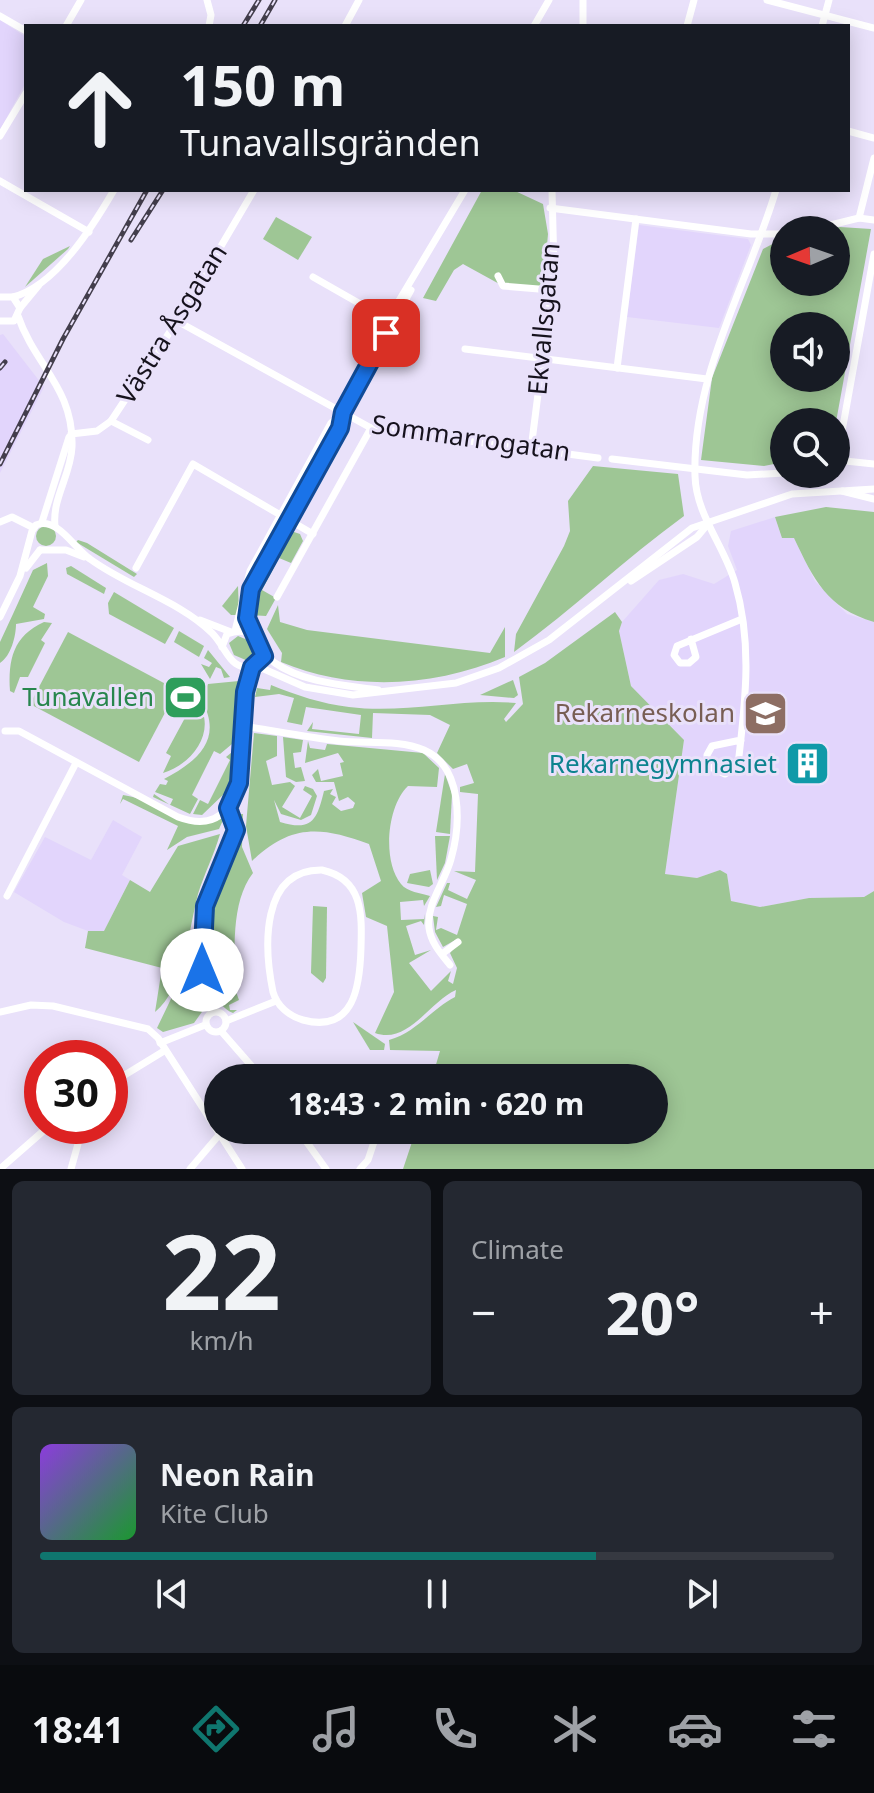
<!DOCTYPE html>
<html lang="en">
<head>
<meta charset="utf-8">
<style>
  :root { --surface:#171b24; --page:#242831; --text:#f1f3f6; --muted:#9ea1a6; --line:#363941; --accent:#0f766e }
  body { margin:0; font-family:"Noto Sans",sans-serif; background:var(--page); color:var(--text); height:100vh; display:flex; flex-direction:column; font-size:30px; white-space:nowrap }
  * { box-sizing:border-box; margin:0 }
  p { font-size:26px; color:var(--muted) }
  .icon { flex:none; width:44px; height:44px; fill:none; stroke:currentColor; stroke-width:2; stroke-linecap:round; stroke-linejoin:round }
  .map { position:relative; height:1169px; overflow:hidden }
  .side { display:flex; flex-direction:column; gap:12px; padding:12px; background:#0d0f14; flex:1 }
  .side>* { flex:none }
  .banner { position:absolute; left:24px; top:24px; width:826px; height:168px; border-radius:0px; box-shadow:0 4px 20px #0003; background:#171b24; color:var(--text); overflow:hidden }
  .needle { width:52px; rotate:268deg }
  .buttons { position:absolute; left:770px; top:216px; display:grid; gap:16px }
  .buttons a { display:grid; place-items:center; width:80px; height:80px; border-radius:50%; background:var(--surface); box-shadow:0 4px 20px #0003; font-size:40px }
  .speed { position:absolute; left:24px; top:1040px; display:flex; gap:16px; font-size:40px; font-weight:700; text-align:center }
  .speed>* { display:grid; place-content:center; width:104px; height:104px; border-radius:50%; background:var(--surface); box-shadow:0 4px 20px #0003; line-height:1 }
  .speed .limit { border:12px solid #d22; background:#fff; color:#111 }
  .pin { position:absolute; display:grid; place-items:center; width:68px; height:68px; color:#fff; margin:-34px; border-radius:16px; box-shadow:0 4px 12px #0006 }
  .me { position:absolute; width:88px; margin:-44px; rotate:0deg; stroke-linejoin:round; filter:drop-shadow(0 0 6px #0008) }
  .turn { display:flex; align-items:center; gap:28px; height:168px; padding:0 24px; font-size:36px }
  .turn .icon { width:104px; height:104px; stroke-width:2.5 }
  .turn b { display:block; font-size:56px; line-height:68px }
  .big { font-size:60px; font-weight:700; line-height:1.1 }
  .side .tile { flex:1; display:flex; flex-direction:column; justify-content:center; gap:12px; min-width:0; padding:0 28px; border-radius:12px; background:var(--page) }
  .side .dial { align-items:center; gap:0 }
  .dial b { font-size:104px; line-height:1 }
  .song { display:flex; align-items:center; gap:24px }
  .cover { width:96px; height:96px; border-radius:12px; background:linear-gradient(135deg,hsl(270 70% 55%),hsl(130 70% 35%)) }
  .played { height:8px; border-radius:4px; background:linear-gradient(90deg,var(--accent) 70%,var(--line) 70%) }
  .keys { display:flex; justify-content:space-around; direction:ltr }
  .heat { display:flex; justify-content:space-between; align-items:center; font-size:44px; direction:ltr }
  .side .tiles { flex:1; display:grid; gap:12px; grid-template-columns:1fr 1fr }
  .tile:last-child { grid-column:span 2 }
  .trip { position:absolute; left:204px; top:1064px; width:464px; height:80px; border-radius:40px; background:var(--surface); box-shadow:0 4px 20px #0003; font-weight:700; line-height:80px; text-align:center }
  .menu { display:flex; height:128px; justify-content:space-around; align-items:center; background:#090b0e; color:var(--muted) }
  .menu .icon { width:56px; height:56px }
  .menu .active { color:var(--accent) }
  .menu b { font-size:36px; color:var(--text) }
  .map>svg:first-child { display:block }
  .built { fill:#e2d5fc }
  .green { fill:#9ec695; fill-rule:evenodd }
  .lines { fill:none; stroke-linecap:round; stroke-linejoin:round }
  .minor { stroke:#fff; stroke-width:7 }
  .rail-casing { stroke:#433e4c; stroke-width:5 }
  .rail { stroke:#e9e1fa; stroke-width:2; stroke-dasharray:6; stroke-linecap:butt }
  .route-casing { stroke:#114b97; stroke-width:20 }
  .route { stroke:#1a73e8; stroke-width:14 }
  .labels { text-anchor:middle; stroke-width:6; stroke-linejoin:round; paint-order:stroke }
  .street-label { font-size:26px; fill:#16121d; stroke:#e9e1fa }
  .leisure-label { font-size:26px; fill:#27864d; stroke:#e9e1fa; text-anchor:end }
  .education-label { font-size:26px; fill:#785e54; stroke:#e9e1fa; text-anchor:end }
  .culture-label { font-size:26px; fill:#0d838f; stroke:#e9e1fa; text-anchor:end }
</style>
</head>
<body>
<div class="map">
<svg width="874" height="1169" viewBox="0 0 874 1169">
  <rect width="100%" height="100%" fill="#e9e1fa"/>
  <g class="built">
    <polygon points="0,20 26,37 26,82 0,130"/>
    <polygon points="639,225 748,239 751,245 719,328 627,317"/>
    <polygon points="3,334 44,387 0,473 0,335"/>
    <polygon points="775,517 782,538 794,538 815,581 847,614 874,622 874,891 864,897 809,898 760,907 731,901 727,874 720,870 697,878 665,874 684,740 631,686 619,631 622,622 659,580 683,574 714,584 737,570 728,546 731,531"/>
    <polygon points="113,820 142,837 122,875 130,880 104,931 88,931 64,922 14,892 45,837 91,860"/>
  </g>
  <g class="green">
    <polygon points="482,190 513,190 543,204 548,234 543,290 503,286 463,264 454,270 436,301 423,298"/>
    <polygon points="276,217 312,237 298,260 263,239"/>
    <path d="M840,227L871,229L836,422H784V462L764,466L701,460L712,378L763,249L784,238V282H836V230H824ZM784,326H836V378H784Z"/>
    <polygon points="70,246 68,249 25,287 43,259"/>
    <path d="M593,466L678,474L684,516C625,559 573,609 514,652L516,634L564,546L570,531L568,501Z"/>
    <path d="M826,507L874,512V622C827,608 814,580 794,538H782L775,517Z"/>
    <circle cx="46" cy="536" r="10"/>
    <polygon points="288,530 300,534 303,541 291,563 279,558 262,590 276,598 266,616 250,615 257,581"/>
    <polygon points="78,540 87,543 137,574 134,577 76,542"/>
    <path d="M47,563L48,576L33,607L45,614L44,619L16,624C16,636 11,656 0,663V642L13,614L33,570Z"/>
    <polygon points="71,566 106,588 104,594 67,574 66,568"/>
    <polygon points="238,586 239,615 231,615 222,606"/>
    <polygon points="114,592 174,628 165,644 109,614 108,603"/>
    <path d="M278,605L280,622L307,630L490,653L505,627V657C434,687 353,692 281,662L282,653L267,629Z"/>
    <path d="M615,612L622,622L619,631L631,686L684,740L665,874L697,878L720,870L727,874L731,901L760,907L809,898L864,897L874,891V1169H403L416,1130H654V1078H432L440,1051L390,1050L389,1040C417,1032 430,1010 455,997L456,990C429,1002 408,1045 375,1033L394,992L387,926L366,917L362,893L381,881L369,844C320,826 291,824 252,861L246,826L254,733L277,736V756L266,761L272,785L290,782L295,786L282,807L300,818L312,796L303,790L305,786L313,789L317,796L311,815L301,820L281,814L274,800L280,822C313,832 317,819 324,791L333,789L330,794L336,797L332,804L341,811L353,808L355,803L348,797L339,801L334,782H316L312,775L318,769L321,781L343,776L340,763L344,762L338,753L305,763L308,741L310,748L325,750L327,744L423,753L439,768L437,787L408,786C387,806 382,861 401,884C407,892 421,893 430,896L424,906L423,900L400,902L401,920L424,919L425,914L424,925L421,921L406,926L415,955L431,950L409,963L431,991L451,971L448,981L453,984L457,968L450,953L459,942L457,939L443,947L435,932L433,916L438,917L436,930L441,928L457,935L467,904L444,895L441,906L436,907L447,883H450L448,890L467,899L476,880L454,871L475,872L478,794L460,792V787L474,783L467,764L453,769L437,753L450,725L430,715L373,713L372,738L307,731L313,722L312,729L359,734L361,715L306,707L302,725L287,722L294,698L279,694L255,697L257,688L270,690L271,685C296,695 322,704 349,707C405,714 460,698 516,703L504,719L506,722L523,704L519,677L545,663Z"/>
    <path d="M44,622L52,623L41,640L45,643L28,677H20L14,693L10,691C8,660 13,636 44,622Z"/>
    <polygon points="179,631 204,646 199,657 174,642"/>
    <polygon points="68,632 177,690 139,762 30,704"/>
    <polygon points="238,636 255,643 258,657 248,661 234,655 229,643"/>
    <polygon points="208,650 230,677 224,678 221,669 216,667 210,679 201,664 209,667 212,663 204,658"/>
    <polygon points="513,680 518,695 514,698 480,695"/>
    <path d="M239,681L238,739L220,754L214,751L192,795L198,799L190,814L153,797L154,794L170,805L173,799L155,792L160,784L166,785L168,781L164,779C198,761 224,739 201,699L208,684Z"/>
    <path d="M197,701C218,730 193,764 163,773L171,756L166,753L186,716L191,718Z"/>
    <polygon points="283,737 303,740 301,752 293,753 295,768 301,767 305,781 296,782 286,777"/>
    <polygon points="237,748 236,779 232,794 226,792 202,815 193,814 200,800 208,804 230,760 226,757"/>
    <polygon points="445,774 452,794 450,834 436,832"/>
    <path d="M123,795C169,802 168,835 224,818L219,829L187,837L167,850L178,826L123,799L120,804Z"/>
    <path d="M240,814H243L242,847L253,873C230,903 235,952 235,989L239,1000L229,1005L230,1010H237L233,1013C198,998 205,921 215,891C225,864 244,844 240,814Z"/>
    <polygon points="229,822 232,833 208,888 199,940 204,1009 194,1023 163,1032 157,1028 182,976 205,887"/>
    <path d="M220,834C214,855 204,874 198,894C189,928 184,989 155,1012L162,968L85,948L88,931H104L130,880L150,892L178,846Z"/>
    <polygon points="435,836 450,836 445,863 437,880"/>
    <polygon points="430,870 433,884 429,887 407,883 410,874"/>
    <polygon points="313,906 327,907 326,978 323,983 311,973"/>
    <polygon points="353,1022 385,1044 384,1050 370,1050"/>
  </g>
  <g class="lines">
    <g class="minor">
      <polyline points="207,0 211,15 209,26"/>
      <polyline points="767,0 874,28"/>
      <polyline points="0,16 26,31"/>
      <polyline points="66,26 81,0"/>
      <polyline points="345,26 359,0"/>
      <polyline points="534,26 549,0"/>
      <polyline points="583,26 583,0"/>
      <polyline points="687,26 694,0"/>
      <polyline points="822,26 829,0"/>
      <polyline points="848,131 874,138"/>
      <polyline points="0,136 26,93"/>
      <polyline points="0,181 89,232"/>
      <polyline points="550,208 751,234 784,234"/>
      <polyline points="859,218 874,158"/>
      <polyline points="810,230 859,218 874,220"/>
      <polyline points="498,276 503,286 551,290"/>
      <polyline points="313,277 392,322"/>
      <polyline points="0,297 13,297 20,308 14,321 0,321"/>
      <path d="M13,297C56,286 93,226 114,190"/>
      <polyline points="20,308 39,285"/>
      <path d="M18,316C35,366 74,388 72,447C71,475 52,498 55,526"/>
      <polyline points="396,317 411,290"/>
      <polyline points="177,321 371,428 598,458"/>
      <polyline points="465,349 707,379"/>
      <polyline points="617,368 636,219"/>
      <polyline points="111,421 148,440"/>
      <polyline points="71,434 97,431 111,421 177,321 254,190"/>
      <polyline points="531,449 554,269 552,190"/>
      <polyline points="612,459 747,475 784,473"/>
      <polyline points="837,459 874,254"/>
      <polyline points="836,460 874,464"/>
      <polyline points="842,491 874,499"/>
      <polyline points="0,522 12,517 34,528"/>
      <polyline points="42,522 69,437"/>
      <polyline points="40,550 66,550 84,557"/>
      <polyline points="26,568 40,550"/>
      <polyline points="136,568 193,464 313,534"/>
      <polyline points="631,581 697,537 707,525"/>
      <polyline points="277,597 371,428"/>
      <path d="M0,617L20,576L32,531L36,525C57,516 74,548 90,559C128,587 178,600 212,633C228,649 229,673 257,666L263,650"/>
      <polyline points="200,620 231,632"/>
      <polyline points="235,631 250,571 331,423 343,412"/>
      <polyline points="254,635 247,618 251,589 340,428 343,412 392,322 397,304 465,190"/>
      <polyline points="691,639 696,657 689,663 680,663 674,655 677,646 742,619"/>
      <path d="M222,647L227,634C257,622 256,651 275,663C304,683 344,685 378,690"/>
      <polyline points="257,666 305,687 353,695 456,683 499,668 549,640 692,528 792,494 874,489"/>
      <path d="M243,726C275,731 307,737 339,741C366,744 399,739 424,750C463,767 461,824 451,859C445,882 426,904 429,928C431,943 441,954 450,965"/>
      <path d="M5,731H19L178,817C252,844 241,740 245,697C245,687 250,677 252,667"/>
      <path d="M741,740L712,746L707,755L708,766L725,774L738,765C745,704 753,644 735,583C725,547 696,515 695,476C692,375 748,284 776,190"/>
      <path d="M322,870C363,879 362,914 361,948C360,984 355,1034 303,1020C289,1016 277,1006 273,992C264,948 260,869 322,870Z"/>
      <polyline points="7,896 76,763"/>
      <polyline points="442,954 458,942"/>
      <circle cx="216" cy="1022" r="10"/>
      <polyline points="0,1012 31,1005 53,1006 148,1029 158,1038 242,1169"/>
      <path d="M213,1012C201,977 197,944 205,907C213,873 245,842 228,808"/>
      <polyline points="226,1021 276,1001"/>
      <polyline points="221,1031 262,1078"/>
      <polyline points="160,1043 205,1025"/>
      <polyline points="110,1084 164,1051"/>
      <polyline points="298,1130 326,1169"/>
      <polyline points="0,1169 49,1126"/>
      <polyline points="71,1169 83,1126"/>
      <polyline points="190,1169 219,1135"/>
      <polyline points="360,1169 368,1160 378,1130"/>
    </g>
    <defs>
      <g id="rail">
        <polyline points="243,26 259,0"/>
        <polyline points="260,26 275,0"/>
        <polyline points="131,240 163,190"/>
        <polyline points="0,368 5,362"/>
        <polyline points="0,464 63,339 147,190"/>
      </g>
    </defs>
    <use href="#rail" class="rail-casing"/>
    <use href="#rail" class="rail"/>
  </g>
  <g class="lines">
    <defs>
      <polyline id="route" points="202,970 205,906 236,830 228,808 239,783 245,692 252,667 264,656 247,618 251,589 340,428 343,412 386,333"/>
    </defs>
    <use href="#route" class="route-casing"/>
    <use href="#route" class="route"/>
  </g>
  <defs>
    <symbol id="stadium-square" viewBox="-11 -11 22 22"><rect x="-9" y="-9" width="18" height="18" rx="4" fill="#2e9e5b" stroke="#e9e1fa"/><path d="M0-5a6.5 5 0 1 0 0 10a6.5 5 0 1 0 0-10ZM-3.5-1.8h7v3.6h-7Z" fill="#fff"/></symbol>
    <symbol id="school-square" viewBox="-11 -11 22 22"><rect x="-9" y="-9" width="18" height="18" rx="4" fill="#8d6e63" stroke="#e9e1fa"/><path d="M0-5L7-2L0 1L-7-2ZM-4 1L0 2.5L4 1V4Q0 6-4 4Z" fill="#fff"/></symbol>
    <symbol id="building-square" viewBox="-11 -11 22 22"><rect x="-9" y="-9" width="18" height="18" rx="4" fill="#0f9aa8" stroke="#e9e1fa"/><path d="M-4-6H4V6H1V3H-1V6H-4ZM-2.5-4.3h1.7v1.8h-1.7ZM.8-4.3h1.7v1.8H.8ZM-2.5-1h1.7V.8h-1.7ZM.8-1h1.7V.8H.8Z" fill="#fff"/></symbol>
  </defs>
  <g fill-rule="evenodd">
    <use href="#stadium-square" x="160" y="672" width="51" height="51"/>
    <use href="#school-square" x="740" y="688" width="51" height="51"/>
    <use href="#building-square" x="782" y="738" width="51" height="51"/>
  </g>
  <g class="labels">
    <g class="street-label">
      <text transform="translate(544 319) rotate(-85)" y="9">Ekvallsgatan</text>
      <text transform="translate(172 324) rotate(-58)" y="9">Västra Åsgatan</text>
      <text transform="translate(471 438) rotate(8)" y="9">Sommarrogatan</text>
    </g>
    <g class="leisure-label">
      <text x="154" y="706">Tunavallen</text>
    </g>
    <g class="education-label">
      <text x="735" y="722">Rekarneskolan</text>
    </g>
    <g class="culture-label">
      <text x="777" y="773">Rekarnegymnasiet</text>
    </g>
  </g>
</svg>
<div class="buttons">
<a><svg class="needle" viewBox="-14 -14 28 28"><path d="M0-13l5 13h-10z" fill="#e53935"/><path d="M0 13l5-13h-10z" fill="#9ea1a6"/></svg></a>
<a><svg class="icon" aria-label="sound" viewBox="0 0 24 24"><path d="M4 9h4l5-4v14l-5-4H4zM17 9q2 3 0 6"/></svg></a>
<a><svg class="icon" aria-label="search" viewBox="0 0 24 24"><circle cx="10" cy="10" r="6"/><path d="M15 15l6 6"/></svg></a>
</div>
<div class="speed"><div class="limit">30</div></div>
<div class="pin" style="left:386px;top:333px;background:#d93025"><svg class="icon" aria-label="arrive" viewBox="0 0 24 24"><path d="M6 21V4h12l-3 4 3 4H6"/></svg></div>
<svg class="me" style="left:202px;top:970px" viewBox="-20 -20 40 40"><circle r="19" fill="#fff"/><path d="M0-13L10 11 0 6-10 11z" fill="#1a73e8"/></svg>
<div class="trip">18:43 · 2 min · 620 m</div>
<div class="banner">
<div class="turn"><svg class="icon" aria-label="ahead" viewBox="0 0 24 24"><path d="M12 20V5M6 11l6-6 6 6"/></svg><div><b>150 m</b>Tunavallsgränden</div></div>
</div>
</div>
<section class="side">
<div class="tiles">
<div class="tile dial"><b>22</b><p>km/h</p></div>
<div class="tile"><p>Climate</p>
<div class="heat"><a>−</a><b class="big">20°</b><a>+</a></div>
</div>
<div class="tile">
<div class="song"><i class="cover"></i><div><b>Neon Rain</b><p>Kite Club</p></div></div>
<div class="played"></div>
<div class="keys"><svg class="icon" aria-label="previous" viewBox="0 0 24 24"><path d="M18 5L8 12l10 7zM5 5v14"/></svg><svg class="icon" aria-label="pause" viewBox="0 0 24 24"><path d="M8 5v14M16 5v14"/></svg><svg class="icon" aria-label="next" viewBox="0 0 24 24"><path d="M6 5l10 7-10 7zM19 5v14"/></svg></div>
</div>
</div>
</section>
<nav class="menu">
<b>18:41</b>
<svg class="icon active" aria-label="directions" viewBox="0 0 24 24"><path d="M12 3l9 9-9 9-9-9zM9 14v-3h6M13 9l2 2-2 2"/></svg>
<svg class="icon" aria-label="music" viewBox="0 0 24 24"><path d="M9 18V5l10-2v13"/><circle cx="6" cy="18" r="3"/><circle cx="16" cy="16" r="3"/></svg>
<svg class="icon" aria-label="phone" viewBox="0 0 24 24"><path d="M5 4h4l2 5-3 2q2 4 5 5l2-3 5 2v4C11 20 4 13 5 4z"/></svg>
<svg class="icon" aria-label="climate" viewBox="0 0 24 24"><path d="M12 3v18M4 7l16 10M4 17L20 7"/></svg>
<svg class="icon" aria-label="car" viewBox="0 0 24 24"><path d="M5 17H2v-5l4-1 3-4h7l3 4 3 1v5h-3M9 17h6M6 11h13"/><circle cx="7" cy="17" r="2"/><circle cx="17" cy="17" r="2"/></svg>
<svg class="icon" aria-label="filters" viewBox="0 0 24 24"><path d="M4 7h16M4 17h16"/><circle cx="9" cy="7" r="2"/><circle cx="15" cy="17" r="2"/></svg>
</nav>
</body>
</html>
